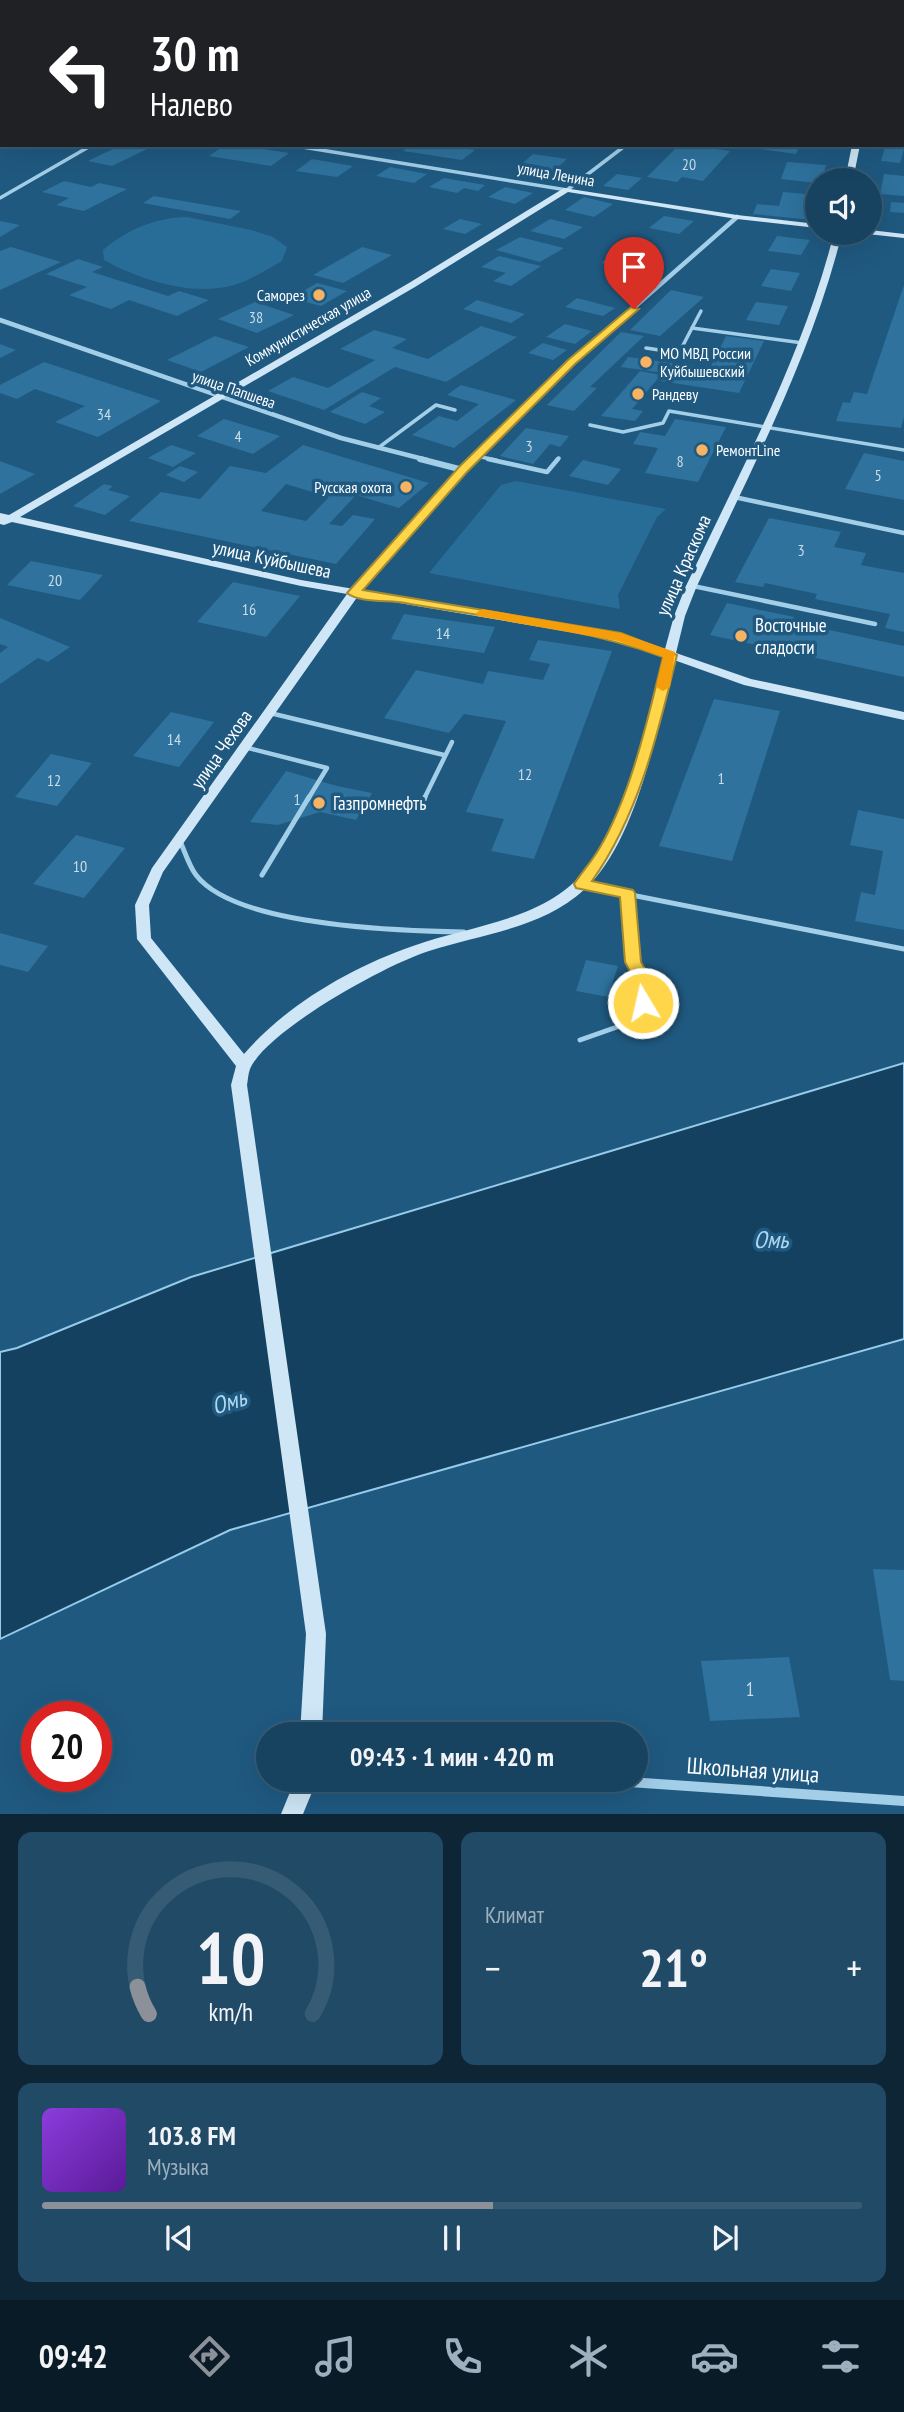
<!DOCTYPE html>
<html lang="ru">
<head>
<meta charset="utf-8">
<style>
  :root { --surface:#174360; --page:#204a66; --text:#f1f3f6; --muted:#9eb0bd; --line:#365c75; --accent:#8c9099 }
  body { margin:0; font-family:"PT Sans Narrow",sans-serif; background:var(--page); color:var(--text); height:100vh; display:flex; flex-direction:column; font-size:26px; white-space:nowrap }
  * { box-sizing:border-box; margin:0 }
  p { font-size:23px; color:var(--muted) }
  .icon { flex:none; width:38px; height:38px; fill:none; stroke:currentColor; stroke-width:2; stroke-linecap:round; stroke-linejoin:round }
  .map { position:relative; height:1814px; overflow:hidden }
  .panel { display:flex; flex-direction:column; gap:18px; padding:18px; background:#0d2535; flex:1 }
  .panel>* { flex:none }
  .guide { position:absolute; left:0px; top:0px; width:905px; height:147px; box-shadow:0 7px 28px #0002,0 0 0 2px var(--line); background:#202124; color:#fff; overflow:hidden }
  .tools { position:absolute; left:805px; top:168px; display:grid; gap:14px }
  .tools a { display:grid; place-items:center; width:77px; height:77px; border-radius:50%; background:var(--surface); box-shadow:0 7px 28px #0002,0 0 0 2px var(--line); font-size:35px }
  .speed { position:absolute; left:21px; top:1701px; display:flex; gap:14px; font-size:35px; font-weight:700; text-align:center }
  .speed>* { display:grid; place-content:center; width:91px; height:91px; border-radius:50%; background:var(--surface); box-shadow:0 7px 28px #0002,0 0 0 2px var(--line); line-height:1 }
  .speed .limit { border:10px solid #d22; background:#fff; color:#111 }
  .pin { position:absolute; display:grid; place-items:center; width:60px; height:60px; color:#fff; margin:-72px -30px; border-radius:50% 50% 50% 0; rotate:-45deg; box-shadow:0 0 7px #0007 }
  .pin .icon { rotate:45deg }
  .me { position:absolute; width:77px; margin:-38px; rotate:351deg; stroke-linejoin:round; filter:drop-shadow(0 0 5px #0008) }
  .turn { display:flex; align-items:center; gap:24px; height:147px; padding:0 35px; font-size:32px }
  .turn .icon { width:91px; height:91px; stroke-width:2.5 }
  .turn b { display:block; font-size:49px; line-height:60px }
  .big { font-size:52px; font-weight:800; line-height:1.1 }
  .panel .tile { flex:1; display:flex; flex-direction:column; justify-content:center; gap:10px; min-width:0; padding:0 24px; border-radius:14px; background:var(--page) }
  .panel .dial { align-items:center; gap:0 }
  .dial svg { height:182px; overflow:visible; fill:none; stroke:var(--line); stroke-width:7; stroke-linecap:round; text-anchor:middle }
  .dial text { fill:var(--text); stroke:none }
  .song { display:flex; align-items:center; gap:21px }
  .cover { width:84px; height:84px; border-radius:10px; background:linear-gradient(135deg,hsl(270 70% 55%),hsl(270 70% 35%)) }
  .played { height:7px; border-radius:4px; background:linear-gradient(90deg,var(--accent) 55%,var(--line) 55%) }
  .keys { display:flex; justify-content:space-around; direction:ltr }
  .heat { display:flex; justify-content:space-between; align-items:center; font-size:38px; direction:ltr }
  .panel .tiles { flex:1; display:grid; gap:18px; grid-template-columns:1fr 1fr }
  .tile:last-child { grid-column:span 2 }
  .trip { position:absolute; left:256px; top:1722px; width:392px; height:70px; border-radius:35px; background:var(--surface); box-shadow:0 7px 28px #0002,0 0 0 2px var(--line); font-weight:800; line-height:70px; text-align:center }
  .tab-bar { display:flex; height:112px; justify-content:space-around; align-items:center; background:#091b26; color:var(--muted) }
  .tab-bar .icon { width:49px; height:49px }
  .tab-bar .active { color:var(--accent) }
  .tab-bar b { font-size:32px; color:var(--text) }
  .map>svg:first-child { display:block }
  .green { fill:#286d98 }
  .water { fill:#14415f; stroke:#96cbea; stroke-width:2 }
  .building { fill:#2e729d; fill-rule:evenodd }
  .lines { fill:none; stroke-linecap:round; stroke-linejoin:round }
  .lane-far3 { stroke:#a3cee8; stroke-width:2.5 }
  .lane-far2 { stroke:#a3cee8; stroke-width:3.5 }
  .lane-far1 { stroke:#a3cee8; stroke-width:4.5 }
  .lane { stroke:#a3cee8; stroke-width:5 }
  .street-far3 { stroke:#a3cee8; stroke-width:3.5 }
  .street-far2 { stroke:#a3cee8; stroke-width:4.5 }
  .street-far1 { stroke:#a3cee8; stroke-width:6 }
  .street { stroke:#a3cee8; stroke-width:10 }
  .secondary { fill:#cee6f6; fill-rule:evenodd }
  .route { fill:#ffd54a; stroke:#a68a30; stroke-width:2 }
  .slow { fill:#f59e0b }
  .poi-dot { fill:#f7b362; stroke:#1f5980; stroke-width:2.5 }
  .labels { text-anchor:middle; stroke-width:7; stroke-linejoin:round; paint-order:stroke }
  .number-label { font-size:16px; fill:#cbdce6 }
  .far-street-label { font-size:16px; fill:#fff; stroke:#1f5980 }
  .far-poi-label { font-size:16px; fill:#fff; stroke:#1f5980; text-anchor:start }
  .street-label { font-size:19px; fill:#fff; stroke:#1f5980 }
  .poi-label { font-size:19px; fill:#fff; stroke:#1f5980; text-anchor:start }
  .near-number-label { font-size:19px; fill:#cbdce6 }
  .near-street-label { font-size:23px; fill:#fff; stroke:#1f5980 }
  .near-water-label { font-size:24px; font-style:italic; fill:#aed7f0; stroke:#1f5980 }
</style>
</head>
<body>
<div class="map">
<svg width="904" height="1814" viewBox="0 0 904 1814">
  <rect width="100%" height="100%" fill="#1f5980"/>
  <g class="green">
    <path d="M187,217L251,230L273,237L287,247L282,261C266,270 251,280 234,285C193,297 140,280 104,260L103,250C128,229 155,218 187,217Z"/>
    <polygon points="516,481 666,509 657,517 618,595 620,609 429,573 501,485"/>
  </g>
  <polygon class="water" points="904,1063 904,1339 230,1530 0,1639 0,1352 17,1348 191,1277"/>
  <g class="building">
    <polygon points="121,145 147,149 112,166 88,161"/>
    <polygon points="225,145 237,145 289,153 271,166 209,156"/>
    <polygon points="411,145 444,145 475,150 462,160 403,151"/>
    <polygon points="679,145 712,145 709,148 730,151 703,181 682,177 677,182 647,177"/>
    <polygon points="733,145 800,145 796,154"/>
    <polygon points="885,147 904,149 900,163 881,161"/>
    <polygon points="533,154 567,159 552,173 517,168"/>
    <polygon points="312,159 353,166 337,177 296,171"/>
    <polygon points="787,162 826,165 822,180 817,183 781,179"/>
    <polygon points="390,167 427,174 414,183 376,176"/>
    <polygon points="617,174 642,178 628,190 603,186"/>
    <polygon points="884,174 904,176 904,196 880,194"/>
    <polygon points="444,178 485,185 478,191 464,188 457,193 429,187"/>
    <polygon points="64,181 91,187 99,183 127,189 84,211 56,205 69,198 42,192"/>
    <polygon points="505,187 533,193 515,204 488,197"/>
    <polygon points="783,192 817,195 812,220 753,214 757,204 779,206"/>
    <polygon points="154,196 241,211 230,219 143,203"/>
    <polygon points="584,197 613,204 594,217 565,210"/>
    <polygon points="891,202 904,203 904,213 890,212"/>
    <polygon points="664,216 694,221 679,234 649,228"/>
    <polygon points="460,219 482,224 465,234 443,229"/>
    <polygon points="550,219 583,227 564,239 530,231"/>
    <polygon points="0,221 20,225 0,237"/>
    <polygon points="777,236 810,240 801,255 768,251"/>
    <polygon points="520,237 564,248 540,262 496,250"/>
    <polygon points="11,247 61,262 0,290 0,251"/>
    <polygon points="362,247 392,255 343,283 313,275"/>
    <polygon points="615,252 658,262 644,273 601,263"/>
    <polygon points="499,256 541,266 511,286 493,281 506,273 481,267"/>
    <polygon points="78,259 103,267 92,272 168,296 179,291 209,300 177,316 129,300 111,309 69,295 87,287 46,274"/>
    <polygon points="771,269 800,273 791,291 761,286"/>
    <polygon points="317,283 347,291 321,306 291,298"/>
    <polygon points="904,285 904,417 901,428 836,421 843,402 850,403 854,392 867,394"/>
    <polygon points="671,290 704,297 660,336 630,330"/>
    <polygon points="577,298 615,308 603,316 565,307"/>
    <polygon points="477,300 525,314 511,323 463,309"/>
    <polygon points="255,302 294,315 257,333 218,319"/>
    <polygon points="756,302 788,306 779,325 746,320"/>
    <polygon points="565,324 592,331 575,344 546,337"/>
    <polygon points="481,326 517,337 446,382 395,367 324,410 268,391 293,377 328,388 375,360 340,349 374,330 407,339 392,348 428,359"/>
    <polygon points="621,332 644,336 590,387 597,388 574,411 547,405"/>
    <polygon points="215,336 249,347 201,372 167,360"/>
    <polygon points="726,336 764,341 739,393 660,381 664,373 621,367 628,357 710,368"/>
    <polygon points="543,343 567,350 553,360 528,353"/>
    <polygon points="0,344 16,350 0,358"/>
    <polygon points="44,362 161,401 98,437 55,422 85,406 35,389 17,399 0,393 0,385"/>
    <polygon points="640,371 661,375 632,409 643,411 635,421 601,416"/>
    <polygon points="461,385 516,400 454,448 412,435 439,416 457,421 479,404 447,395"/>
    <polygon points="362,392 381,398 369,406 385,412 365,424 330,412"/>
    <polygon points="224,419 280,436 253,454 197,436"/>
    <polygon points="675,419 726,427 698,482 645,473 658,448 633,444 640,432 665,436"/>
    <polygon points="526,428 569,436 560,447 550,444 533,464 500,456"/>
    <polygon points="171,445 196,453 173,467 148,458"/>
    <path d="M303,445L429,483L399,508L356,495L329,524L342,526L353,515L375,519L336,564L129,521L161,492L200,499L230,466L266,473ZM286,484L329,497L306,521L261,511Z"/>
    <polygon points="864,453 904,461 904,500 845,489"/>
    <polygon points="583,460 621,469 608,485 569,476"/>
    <polygon points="0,461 35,474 0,494"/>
    <polygon points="180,466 198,472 184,482 166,475"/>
    <polygon points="104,484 113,486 108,490 130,496 105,515 73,506"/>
    <polygon points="769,518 841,532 834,547 866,553 861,565 904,573 904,632 885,628 890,614 815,599 817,594 765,583 763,587 735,582"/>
    <polygon points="31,561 103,575 80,600 7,585"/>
    <polygon points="233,582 300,596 266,637 197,622"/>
    <polygon points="727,603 794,617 792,622 904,646 904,677 710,635"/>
    <polygon points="404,614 495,627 484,653 391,639"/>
    <polygon points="0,618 70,647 48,662 38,658 0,684 0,653 8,647 0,644"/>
    <polygon points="538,640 612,651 534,859 491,851 504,819 466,812 506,721 464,714 449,733 384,718 416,670 483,684 488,671 543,680 550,664 529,660"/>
    <polygon points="714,699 780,711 732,861 659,846"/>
    <polygon points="171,712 214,722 179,767 133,756"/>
    <polygon points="51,754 92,763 57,806 15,797"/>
    <polygon points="286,771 337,786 372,793 356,820 320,812 278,825 250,822"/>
    <polygon points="858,810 904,819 904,930 855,921 861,892 875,895 883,851 850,845"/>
    <polygon points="76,835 125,848 84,898 33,884"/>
    <polygon points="0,933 48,946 28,972 0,965"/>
    <polygon points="586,960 618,966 608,997 576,991"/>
    <polygon points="873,1569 904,1570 904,1681 890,1680"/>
    <polygon points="789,1657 800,1717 710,1721 701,1661"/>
  </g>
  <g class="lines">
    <polyline class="lane-far3" points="576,2 581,0"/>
    <g class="lane-far2">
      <polyline points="692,328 701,311"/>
      <polyline points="646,348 679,353 692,328 803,343"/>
      <polyline points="590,425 623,432 663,423 669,411 904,450"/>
      <polyline points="378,448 436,405 455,410"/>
      <polyline points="476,456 496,460"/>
      <polyline points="557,460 559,458"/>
    </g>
    <g class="lane-far1">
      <polyline points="488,459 547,472 558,459"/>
      <polyline points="734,497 904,533"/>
      <polyline points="693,586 875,624"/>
      <polyline points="270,713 444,755"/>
      <polyline points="244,747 327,768 308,799"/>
      <polyline points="424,799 452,742"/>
    </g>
    <g class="lane">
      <polyline points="424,800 425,797"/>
      <path d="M180,841C185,852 189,866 196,875C236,927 401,931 464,932"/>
      <polyline points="262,875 309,797"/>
      <polyline points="581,885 904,949"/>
      <polyline points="580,1040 617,1027 643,1004 644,981 633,962 628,893"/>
    </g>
    <g class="street-far3">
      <polyline points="196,0 210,2"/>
      <polyline points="333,2 335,0"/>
      <polyline points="290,145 567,190 626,145"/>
      <polyline points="0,198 92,145"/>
    </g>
    <g class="street-far2">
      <polyline points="0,320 341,438 427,460"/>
      <polyline points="473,460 572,362 737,217"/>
    </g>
    <g class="street-far1">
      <polyline points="420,459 463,470"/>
      <polyline points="354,593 474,459"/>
    </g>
    <polyline class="street" points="600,1780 904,1801"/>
    <g class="secondary">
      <polygon points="38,0 45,0 36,2"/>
      <polygon points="855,0 861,0 862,2 856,2"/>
      <polygon points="2,20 2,24 0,25 0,21"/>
      <polygon points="852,145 860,145 853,180 845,180"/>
      <path d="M564,188L737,215L817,224V228L737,219L568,192L415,287L20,517L301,580L620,634L665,649L674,616L685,588C740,471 802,359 834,233H842C811,358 750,471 696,588L685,616L676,653L751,679L904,712V720L744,685L674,660C658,727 637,841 585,889C542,929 481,934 429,951C387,964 267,1030 250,1069C248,1074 248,1080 247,1085L326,1634L322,1734H300L306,1634L231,1085L236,1066L137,939L135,905L152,868L347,594L301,586L12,522L4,525L0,524V513L9,515L409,283ZM358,596L618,640L663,656C648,719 631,809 592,862C550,921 476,923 413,946C352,967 286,1005 244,1054L151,938L149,905L163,872Z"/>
      <polygon points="870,230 904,234 904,238 867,234"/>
      <polygon points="295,1780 317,1780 303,1814 281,1814"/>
    </g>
  </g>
  <path class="route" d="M631,307L639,309L575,364L467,472L363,590L621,633L677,655C658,733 639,815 592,881L633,890L635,893L641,962L652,981L651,1003L643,1009L634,1003L635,981L625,962L620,897L576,888L574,884C582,872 592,861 599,849C631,795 648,718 663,657C581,627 491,618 405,603C389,600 359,603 347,593L459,467L568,360Z"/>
  <polygon class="slow" points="482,609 621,633 675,652 670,687 663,691 656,687 663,657 618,641 477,616 476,613"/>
  <g class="poi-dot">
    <circle cx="319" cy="295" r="7"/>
    <circle cx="646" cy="362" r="7"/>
    <circle cx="638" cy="394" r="7"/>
    <circle cx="702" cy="450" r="7"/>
    <circle cx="406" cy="487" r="7"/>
    <circle cx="741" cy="636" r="7"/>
    <circle cx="319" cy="803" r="7"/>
  </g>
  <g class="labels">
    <g class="number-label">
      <text x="689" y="170">20</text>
      <text x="256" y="323">38</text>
      <text x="104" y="420">34</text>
      <text x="238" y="442">4</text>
      <text x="529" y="452">3</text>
      <text x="680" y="467">8</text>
      <text x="878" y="481">5</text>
      <text x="801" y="556">3</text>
      <text x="55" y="586">20</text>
      <text x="249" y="615">16</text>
      <text x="443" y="639">14</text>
      <text x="174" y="745">14</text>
      <text x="525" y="780">12</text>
      <text x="721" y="784">1</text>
      <text x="54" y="786">12</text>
      <text x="297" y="805">1</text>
      <text x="80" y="872">10</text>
    </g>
    <g class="far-street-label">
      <text transform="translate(556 174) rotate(10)" y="6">улица Ленина</text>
      <text transform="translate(308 326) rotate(-30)" y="6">Коммунистическая улица</text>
      <text transform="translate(234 389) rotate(19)" y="6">улица Папшева</text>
    </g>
    <g class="far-poi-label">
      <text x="305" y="301" text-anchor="end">Саморез</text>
      <text x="660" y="359">МО МВД России<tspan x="660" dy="18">Куйбышевский</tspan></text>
      <text x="652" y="400">Рандеву</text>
      <text x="716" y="456">РемонтLine</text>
      <text x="392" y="493" text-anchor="end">Русская охота</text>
    </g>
    <g class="street-label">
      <text transform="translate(272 559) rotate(12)" y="7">улица Куйбышева</text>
      <text transform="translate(683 565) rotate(-66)" y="7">улица Краскома</text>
      <text transform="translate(221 749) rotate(-55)" y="7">улица Чехова</text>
    </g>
    <g class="poi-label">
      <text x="755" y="632">Восточные<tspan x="755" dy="22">сладости</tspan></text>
      <text x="333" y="810">Газпромнефть</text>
    </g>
    <g class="near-number-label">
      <text x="750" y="1696">1</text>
    </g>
    <g class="near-street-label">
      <text transform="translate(753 1770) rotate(4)" y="8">Школьная улица</text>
    </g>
    <g class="near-water-label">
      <text x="771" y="1248">Омь</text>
      <text transform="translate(229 1402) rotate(-17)" y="8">Омь</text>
    </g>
  </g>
</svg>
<div class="tools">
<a><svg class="icon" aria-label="sound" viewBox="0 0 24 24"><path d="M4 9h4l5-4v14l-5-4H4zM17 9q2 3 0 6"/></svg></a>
</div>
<div class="speed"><div class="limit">20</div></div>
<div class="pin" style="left:634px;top:309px;background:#d93025"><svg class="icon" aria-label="arrive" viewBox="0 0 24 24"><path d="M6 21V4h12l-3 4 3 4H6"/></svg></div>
<svg class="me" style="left:643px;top:1003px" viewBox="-20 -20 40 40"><circle r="17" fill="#ffd54a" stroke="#fff" stroke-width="3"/><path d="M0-11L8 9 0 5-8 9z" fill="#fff"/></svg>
<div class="trip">09:43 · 1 мин · 420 m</div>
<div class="guide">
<div class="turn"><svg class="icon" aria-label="left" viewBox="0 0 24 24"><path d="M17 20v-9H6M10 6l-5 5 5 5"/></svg><div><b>30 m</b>Налево</div></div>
</div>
</div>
<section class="panel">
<div class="tiles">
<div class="tile dial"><svg viewBox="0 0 100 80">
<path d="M14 69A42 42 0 1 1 86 69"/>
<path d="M14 69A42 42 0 0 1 9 57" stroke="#8c9099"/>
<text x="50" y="56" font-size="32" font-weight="700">10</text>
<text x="50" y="72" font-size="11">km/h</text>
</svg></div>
<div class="tile"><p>Климат</p>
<div class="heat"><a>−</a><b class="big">21°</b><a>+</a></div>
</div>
<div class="tile">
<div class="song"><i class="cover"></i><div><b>103.8 FM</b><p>Музыка</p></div></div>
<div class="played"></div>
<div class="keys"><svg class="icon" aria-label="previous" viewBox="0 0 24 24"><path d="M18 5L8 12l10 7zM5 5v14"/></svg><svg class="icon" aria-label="pause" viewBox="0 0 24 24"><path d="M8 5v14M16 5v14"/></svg><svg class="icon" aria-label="next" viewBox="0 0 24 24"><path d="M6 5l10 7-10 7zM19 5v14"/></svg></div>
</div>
</div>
</section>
<nav class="tab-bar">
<b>09:42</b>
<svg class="icon active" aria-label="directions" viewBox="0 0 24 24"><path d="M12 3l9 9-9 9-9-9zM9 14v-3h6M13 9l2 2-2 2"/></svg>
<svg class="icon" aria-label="music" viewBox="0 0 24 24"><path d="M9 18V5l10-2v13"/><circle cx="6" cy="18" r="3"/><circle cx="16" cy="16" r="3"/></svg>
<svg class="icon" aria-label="phone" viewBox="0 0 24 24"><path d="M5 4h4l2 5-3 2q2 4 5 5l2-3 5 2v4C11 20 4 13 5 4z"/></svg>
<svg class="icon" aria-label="climate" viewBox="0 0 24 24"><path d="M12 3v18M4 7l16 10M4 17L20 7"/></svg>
<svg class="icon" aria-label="car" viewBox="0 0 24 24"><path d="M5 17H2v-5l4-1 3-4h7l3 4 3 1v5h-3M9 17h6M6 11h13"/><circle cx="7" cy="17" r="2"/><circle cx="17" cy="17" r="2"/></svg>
<svg class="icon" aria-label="filters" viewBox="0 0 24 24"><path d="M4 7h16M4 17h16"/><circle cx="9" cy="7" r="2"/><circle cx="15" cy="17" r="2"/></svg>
</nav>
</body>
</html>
